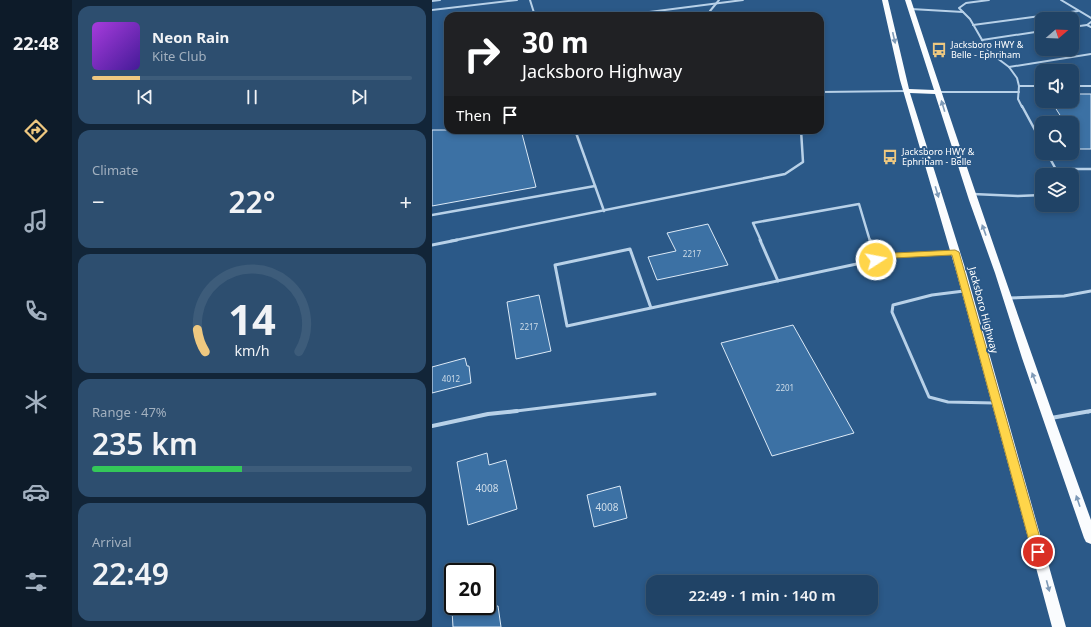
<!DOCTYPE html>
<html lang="en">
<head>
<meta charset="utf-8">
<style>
  :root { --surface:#204366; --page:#2d4e6f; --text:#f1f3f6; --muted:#a2b0bf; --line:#3d5c7a; --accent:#eec880 }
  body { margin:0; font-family:"Noto Sans",sans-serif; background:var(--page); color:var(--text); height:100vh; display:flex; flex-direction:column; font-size:15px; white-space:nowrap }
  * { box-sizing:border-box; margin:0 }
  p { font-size:13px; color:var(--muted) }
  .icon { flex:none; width:22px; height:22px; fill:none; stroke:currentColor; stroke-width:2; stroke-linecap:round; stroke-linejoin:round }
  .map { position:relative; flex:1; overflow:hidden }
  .details { display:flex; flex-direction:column; gap:6px; padding:6px; background:#122538; width:360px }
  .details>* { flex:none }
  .top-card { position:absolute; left:12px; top:12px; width:380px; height:122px; border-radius:12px; box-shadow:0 2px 6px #0003,0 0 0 1px var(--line); background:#202124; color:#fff; overflow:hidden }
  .needle { width:26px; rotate:71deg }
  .controls { position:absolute; left:603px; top:12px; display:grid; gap:8px }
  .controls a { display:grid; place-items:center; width:44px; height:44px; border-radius:8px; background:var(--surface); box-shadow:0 2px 6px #0003,0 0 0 1px var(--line); font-size:20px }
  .speed { position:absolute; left:12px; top:563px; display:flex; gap:8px; font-size:20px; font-weight:700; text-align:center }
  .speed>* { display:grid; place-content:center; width:52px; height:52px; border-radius:50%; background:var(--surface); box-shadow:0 2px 6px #0003,0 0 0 1px var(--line); line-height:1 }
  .speed .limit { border:2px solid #111; border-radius:6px; background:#fff; color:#111 }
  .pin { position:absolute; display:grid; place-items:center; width:34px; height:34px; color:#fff; margin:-17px; border:2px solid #fff; border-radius:50%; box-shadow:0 1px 4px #0007 }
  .me { position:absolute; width:44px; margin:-22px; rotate:79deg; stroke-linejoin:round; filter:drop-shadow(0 0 3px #0008) }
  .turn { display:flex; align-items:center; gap:14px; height:84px; padding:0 12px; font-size:18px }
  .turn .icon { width:52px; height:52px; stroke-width:2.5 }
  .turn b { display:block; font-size:28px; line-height:34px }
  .then { display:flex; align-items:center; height:38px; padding:0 12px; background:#0003; gap:8px; font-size:15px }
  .big { font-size:30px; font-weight:600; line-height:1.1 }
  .details .card { flex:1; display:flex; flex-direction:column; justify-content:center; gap:6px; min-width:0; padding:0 14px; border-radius:12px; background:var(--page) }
  .details .dial { align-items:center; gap:0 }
  .dial svg { height:104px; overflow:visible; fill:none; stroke:var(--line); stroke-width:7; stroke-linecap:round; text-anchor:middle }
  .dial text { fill:var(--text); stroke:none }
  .song { display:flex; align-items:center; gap:12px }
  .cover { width:48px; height:48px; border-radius:6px; background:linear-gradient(135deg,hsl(280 70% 55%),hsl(260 70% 35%)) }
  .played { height:4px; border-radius:2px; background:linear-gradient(90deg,var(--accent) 15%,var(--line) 15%) }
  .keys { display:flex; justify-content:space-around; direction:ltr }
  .heat { display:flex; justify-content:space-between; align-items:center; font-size:22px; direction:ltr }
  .charge { height:6px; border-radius:3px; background:linear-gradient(90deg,#34c759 47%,var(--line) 0) }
  .trip { position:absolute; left:214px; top:575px; width:232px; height:40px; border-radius:12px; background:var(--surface); box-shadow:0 2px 6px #0003,0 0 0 1px var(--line); font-weight:600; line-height:40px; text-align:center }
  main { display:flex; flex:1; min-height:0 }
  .dock { display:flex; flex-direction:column; width:72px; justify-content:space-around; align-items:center; background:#0d1b29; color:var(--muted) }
  .dock .icon { width:28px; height:28px }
  .dock .selected { color:var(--accent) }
  .dock b { font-size:18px; color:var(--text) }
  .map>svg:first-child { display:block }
  .building { fill:#3c71a4; stroke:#dceaf7 }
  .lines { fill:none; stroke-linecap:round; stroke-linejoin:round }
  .service-far3 { stroke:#b8d1e8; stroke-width:2 }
  .service-far2 { stroke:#b8d1e8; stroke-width:2.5 }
  .service-far1 { stroke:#b8d1e8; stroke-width:3 }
  .service { stroke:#b8d1e8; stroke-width:4 }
  .primary { fill:#fafcfe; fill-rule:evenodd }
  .oneway { fill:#7e9ab7 }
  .route { fill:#ffd54a; stroke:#a68a30 }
  .labels { text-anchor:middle; stroke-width:4; stroke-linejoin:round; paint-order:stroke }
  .number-label { font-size:8px; fill:#cedce8 }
  .far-poi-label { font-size:9px; fill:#fff; stroke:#2b5988; text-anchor:start }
  .street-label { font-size:10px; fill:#fff; stroke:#2b5988 }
  .near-number-label { font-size:10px; fill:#cedce8 }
</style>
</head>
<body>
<main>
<nav class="dock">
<b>22:48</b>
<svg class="icon selected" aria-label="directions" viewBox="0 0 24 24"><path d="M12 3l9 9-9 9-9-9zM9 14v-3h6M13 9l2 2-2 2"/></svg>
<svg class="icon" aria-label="music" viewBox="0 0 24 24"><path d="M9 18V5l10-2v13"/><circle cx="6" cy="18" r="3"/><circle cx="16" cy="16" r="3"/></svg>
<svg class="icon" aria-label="phone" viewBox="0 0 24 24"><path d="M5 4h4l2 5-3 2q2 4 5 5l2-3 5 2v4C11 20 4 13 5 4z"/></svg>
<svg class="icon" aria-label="climate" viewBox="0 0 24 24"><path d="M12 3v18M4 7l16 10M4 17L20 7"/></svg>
<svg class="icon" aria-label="car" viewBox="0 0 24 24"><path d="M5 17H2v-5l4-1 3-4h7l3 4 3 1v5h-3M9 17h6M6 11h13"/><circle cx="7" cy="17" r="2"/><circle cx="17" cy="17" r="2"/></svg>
<svg class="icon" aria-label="filters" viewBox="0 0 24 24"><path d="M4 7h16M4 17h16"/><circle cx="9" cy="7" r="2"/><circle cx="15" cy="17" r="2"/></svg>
</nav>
<section class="details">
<div class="card">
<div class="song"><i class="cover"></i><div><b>Neon Rain</b><p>Kite Club</p></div></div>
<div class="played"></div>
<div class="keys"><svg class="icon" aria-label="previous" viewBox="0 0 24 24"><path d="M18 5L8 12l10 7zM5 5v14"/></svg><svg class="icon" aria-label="pause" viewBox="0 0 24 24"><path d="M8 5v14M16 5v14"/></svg><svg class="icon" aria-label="next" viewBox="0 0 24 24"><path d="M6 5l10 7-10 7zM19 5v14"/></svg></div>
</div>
<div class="card"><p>Climate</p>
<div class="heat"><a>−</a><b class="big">22°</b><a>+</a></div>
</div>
<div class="card dial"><svg viewBox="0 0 100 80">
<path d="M14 69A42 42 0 1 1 86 69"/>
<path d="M14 69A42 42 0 0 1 8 52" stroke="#eec880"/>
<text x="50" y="56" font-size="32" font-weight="700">14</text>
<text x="50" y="72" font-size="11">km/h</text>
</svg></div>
<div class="card"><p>Range · 47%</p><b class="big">235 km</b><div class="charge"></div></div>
<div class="card"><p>Arrival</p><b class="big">22:49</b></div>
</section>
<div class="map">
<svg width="659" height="627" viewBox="0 0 659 627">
  <rect width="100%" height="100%" fill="#2b5988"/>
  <g class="building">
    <polygon points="640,94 659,94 659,149 640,149 640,123 633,123 619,101 640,101"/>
    <polygon points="0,130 89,130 104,187 0,206"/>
    <polygon points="276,224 296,265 225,280 216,257 244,251 235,233"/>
    <polygon points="107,295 119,351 84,359 75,302"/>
    <polygon points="361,325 422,433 340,456 289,343"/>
    <polygon points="33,358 35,366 37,366 39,383 0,393 0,367"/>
    <polygon points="55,453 57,465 74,460 85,509 36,525 25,462"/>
    <polygon points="188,486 195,518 162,527 155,495"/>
    <polygon points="33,606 66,606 69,627 21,627 20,610"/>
  </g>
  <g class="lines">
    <g class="service-far3">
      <polyline points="98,0 103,16"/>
      <polyline points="557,0 534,3 527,8 538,19 557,52 577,67 585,78 587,86 586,99 590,107"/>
      <polyline points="629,0 659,18"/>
      <polyline points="0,1 8,0"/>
      <polyline points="479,9 531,12"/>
      <polyline points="0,10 85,0"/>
      <polyline points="186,16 311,0"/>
      <polyline points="280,16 278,11 287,0"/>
      <polyline points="659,22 655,25 659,27"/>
      <polyline points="541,25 646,11"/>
      <polyline points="640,27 655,25"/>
      <polyline points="550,40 610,31"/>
      <polyline points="577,67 659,54"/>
      <polyline points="587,86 610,86"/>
      <polyline points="640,86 659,86"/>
      <polyline points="388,92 474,91"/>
      <polyline points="507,92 587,92"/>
    </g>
    <g class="service-far2">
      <polyline points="590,106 610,143"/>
      <polyline points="143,130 172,211"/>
      <polyline points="615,153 627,175"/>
      <polyline points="624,169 659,169"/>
      <polyline points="541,194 586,196 610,195"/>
      <polyline points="0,215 163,186"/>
      <polyline points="19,241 353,174 371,162 369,130"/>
      <polyline points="329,241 321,223 427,204 438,241"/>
    </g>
    <g class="service-far1">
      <polyline points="328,240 346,281"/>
      <polyline points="438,240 444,260"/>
      <polyline points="0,245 25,240"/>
      <polyline points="532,291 500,295 461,305 460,312 497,397 516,402 562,403"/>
      <polyline points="576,298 632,296 659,291"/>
      <polyline points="219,308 198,249 123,265 135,326 462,256 521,252"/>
      <polyline points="76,412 223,394"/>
      <polyline points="656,412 659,411"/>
    </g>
    <g class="service">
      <polyline points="619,418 659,411"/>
      <polyline points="0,426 56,414 85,411"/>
    </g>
    <path class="primary" d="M450,0H456L477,89L502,90L473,0H479C536,173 596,347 659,520V544L654,542L652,538L590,358L563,273L537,200L503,94L478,93L534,271L634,627H620L524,271L468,80Z"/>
  </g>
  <defs><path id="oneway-solid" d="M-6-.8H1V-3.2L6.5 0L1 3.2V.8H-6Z"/></defs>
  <g class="oneway">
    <use href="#oneway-solid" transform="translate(462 38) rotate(77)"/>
    <use href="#oneway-solid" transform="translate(511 106) rotate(-107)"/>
    <use href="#oneway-solid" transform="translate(505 192) rotate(73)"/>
    <use href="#oneway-solid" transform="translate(552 230) rotate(-110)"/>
    <use href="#oneway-solid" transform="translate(602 378) rotate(-111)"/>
    <use href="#oneway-solid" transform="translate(646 501) rotate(-109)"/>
    <use href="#oneway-solid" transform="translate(616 586) rotate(75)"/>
  </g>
  <polygon class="route" points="523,250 527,252 612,552 610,556 606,558 602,556 600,552 520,255 462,258 444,262 440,260 441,258 462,253"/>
  <defs>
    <symbol id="bus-bare" viewBox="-9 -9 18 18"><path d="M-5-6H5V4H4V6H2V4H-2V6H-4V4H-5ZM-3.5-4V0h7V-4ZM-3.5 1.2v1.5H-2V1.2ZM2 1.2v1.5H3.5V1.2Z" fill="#eec880" stroke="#2b5988" stroke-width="2.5" paint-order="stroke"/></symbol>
  </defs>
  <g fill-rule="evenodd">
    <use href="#bus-bare" x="496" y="39" width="22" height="22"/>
    <use href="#bus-bare" x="447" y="146" width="22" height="22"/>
  </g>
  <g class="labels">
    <g class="number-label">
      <text x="260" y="257">2217</text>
      <text x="97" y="330">2217</text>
      <text x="19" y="382">4012</text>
      <text x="353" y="391">2201</text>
    </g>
    <g class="far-poi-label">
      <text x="519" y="48">Jacksboro HWY &amp;<tspan x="519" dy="10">Belle - Ephriham</tspan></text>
      <text x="470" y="155">Jacksboro HWY &amp;<tspan x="470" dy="10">Ephriham - Belle</tspan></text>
    </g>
    <g class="street-label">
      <text transform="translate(552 310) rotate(75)" y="4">Jacksboro Highway</text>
    </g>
    <g class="near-number-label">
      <text x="55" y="492">4008</text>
      <text x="175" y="511">4008</text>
    </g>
  </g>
</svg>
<div class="controls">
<a><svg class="needle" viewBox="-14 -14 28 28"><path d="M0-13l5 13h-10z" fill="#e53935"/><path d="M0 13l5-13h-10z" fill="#a2b0bf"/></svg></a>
<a><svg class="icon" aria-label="sound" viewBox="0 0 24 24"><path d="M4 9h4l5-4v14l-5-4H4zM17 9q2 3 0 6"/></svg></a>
<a><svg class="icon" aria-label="search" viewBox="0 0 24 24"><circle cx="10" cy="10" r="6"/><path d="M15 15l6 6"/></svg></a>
<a><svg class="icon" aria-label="layers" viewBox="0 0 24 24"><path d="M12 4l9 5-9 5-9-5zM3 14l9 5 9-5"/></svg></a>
</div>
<div class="speed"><div class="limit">20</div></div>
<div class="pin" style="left:606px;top:552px;background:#d93025"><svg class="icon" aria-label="arrive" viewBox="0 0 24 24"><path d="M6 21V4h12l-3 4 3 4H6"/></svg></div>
<svg class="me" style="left:444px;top:260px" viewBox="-20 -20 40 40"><circle r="17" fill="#ffd54a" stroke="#fff" stroke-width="3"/><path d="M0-11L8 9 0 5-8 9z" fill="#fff"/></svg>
<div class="trip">22:49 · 1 min · 140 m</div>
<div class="top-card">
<div class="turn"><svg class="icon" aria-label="right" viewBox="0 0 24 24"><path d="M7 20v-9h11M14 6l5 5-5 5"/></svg><div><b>30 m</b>Jacksboro Highway</div></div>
<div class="then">Then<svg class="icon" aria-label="arrive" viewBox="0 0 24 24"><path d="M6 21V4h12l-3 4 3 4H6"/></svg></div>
</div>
</div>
</main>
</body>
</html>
